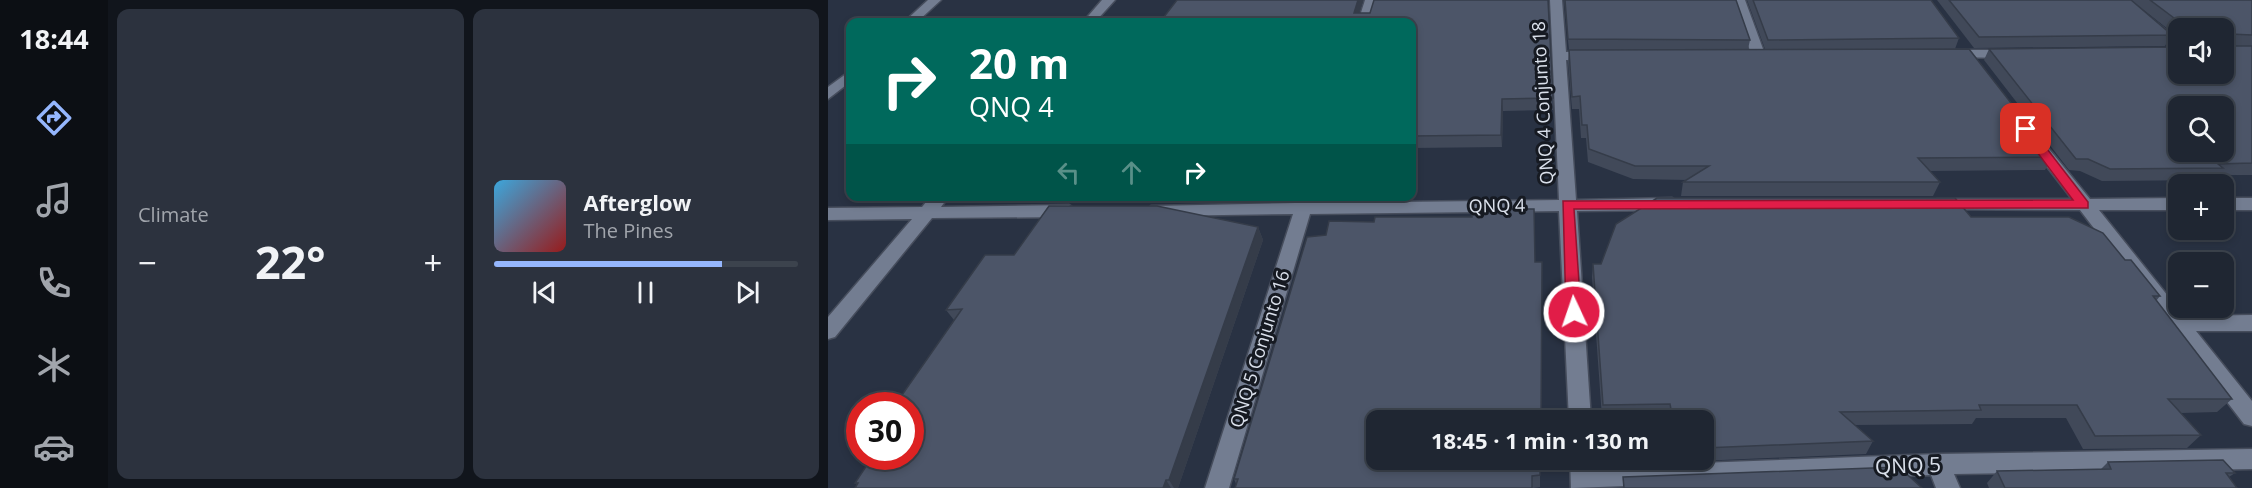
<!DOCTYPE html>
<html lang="en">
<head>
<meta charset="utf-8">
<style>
  :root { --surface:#1f2632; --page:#2c323e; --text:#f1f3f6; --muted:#a1a5ac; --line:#3c434d; --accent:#95b6fd }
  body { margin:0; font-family:"Open Sans",sans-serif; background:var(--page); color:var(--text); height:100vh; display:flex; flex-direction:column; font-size:22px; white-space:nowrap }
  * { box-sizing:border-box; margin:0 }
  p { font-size:20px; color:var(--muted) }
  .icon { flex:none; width:33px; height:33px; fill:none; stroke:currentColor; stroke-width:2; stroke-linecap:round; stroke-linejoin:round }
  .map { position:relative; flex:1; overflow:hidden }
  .panel { display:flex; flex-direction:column; gap:9px; padding:9px; background:#11151c; width:720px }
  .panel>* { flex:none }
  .guide { position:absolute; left:18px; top:18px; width:570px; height:183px; border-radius:12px; box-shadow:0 3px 9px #0003,0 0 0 2px var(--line); background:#00695c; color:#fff; overflow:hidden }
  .fabs { position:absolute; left:1340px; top:18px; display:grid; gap:12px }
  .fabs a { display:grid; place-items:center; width:66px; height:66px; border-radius:12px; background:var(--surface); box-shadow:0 3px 9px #0003,0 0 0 2px var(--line); font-size:30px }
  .speed { position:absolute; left:18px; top:392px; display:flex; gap:12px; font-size:30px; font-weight:700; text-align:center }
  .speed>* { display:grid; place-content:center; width:78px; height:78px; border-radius:50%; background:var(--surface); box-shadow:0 3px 9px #0003,0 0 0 2px var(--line); line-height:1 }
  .speed .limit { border:9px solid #d22; background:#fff; color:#111 }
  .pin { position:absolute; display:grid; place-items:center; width:51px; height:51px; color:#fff; margin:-26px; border-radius:12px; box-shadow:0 3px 9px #0006 }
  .me { position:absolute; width:66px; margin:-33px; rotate:357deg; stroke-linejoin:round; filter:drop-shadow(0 0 4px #0008) }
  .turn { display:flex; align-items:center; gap:21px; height:126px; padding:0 24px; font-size:27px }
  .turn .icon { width:78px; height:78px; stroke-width:2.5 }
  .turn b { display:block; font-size:42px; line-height:51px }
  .lanes { display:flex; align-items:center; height:57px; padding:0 24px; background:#0003; justify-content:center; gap:30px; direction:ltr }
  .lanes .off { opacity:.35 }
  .big { font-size:45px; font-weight:700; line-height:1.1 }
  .panel .card { flex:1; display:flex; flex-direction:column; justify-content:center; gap:9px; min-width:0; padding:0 21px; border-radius:12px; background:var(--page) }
  .song { display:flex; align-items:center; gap:18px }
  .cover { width:72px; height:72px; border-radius:9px; background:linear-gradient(135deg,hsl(200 70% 55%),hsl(0 70% 35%)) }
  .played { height:6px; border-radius:3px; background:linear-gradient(90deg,var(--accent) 75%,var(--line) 75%) }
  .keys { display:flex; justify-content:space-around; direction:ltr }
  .heat { display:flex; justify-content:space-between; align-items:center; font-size:33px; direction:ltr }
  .panel .tiles { flex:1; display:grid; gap:9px; grid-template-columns:repeat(2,1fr) }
  .trip { position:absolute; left:538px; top:410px; width:348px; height:60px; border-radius:12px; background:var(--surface); box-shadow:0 3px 9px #0003,0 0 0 2px var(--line); font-weight:700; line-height:60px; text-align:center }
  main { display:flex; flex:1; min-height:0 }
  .tab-bar { display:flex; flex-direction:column; width:108px; justify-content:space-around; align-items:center; background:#0c0f14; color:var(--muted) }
  .tab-bar .icon { width:42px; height:42px }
  .tab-bar .selected { color:var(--accent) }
  .tab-bar b { font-size:27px; color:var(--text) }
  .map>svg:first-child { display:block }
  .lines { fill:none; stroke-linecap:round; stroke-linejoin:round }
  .minor-casing { stroke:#464d5c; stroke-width:3 }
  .tertiary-casing { stroke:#464d5c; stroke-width:3 }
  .minor { fill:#737d91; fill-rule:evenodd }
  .tertiary { fill:#737d91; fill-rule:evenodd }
  .wall { fill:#414959 }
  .shaded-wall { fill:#353c49 }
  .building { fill:#4c5568; stroke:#353c49; stroke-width:1.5; fill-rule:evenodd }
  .route { fill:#e11d48; stroke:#92132f; stroke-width:1.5 }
  .labels { text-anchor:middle; stroke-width:6; stroke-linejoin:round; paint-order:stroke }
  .street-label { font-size:18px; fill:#dbe1ec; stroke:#161a22 }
  .near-street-label { font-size:21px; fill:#dbe1ec; stroke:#161a22 }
</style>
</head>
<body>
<main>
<nav class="tab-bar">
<b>18:44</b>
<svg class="icon selected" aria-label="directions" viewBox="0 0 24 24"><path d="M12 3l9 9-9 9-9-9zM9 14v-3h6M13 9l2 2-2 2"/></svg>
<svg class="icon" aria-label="music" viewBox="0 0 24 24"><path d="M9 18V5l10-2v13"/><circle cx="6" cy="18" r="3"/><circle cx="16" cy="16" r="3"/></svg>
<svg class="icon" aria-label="phone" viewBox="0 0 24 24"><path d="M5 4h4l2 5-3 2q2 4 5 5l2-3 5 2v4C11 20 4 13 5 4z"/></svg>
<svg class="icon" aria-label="climate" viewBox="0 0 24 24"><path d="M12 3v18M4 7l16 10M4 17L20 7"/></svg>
<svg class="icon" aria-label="car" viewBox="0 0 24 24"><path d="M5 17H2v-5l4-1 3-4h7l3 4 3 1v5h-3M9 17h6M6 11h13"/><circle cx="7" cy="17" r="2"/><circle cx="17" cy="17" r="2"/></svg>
</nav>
<section class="panel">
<div class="tiles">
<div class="card"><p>Climate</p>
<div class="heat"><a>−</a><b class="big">22°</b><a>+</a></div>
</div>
<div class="card">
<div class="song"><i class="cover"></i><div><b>Afterglow</b><p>The Pines</p></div></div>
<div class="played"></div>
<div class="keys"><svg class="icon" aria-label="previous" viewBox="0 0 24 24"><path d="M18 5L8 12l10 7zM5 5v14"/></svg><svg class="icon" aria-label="pause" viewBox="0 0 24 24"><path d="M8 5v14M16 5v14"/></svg><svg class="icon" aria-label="next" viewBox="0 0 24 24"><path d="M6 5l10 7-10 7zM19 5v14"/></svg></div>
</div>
</div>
</section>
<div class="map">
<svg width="1424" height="488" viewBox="0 0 1424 488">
  <rect width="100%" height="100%" fill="#293243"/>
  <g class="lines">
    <defs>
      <g id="minor">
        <polygon points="274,0 287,0 267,22 255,22"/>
        <polygon points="537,0 549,0 542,22 530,22"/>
        <polygon points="722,0 734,0 738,52 763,52 770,56 763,60 738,60 748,200 844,198 853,204 844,210 749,211 763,420 741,420 731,211 482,214 401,488 377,488 465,214 329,216 320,210 323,206 468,203 470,196 487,196 485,203 731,200"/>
        <polygon points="905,0 917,0 938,57 936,60 926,60 924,57"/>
        <polygon points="1287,0 1300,0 1350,40 1350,51"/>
        <polygon points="1121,50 1183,50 1190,54 1183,58 1116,57 1114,54"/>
        <polygon points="1208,137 1213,139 1262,199 1350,198 1350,210 1271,210 1356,316 1424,315 1424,331 1368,331 1424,401 1424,426 1416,424 1252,210 1103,209 1100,205 1109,199 1244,199 1200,142"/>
        <polygon points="103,196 121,196 113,207 241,205 250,211 241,217 104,218 7,337 0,339 0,317 84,219 0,220 0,208 94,207"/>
        <rect x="1395" y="198" width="29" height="12"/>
        <polygon points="1424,449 1424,469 1126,474 1132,488 1108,488 1103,475 743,488 742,459 766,459 766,467 1110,454"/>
      </g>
      <g id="tertiary">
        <polygon points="100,0 113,0 89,22 76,22"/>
        <polygon points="22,71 22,82 0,99 0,87"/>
      </g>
    </defs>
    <use href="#minor" class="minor-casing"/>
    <use href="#tertiary" class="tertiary-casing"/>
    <use href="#minor" class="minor"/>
    <use href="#tertiary" class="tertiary"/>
  </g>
  <g class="wall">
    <polygon points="349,0 535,0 531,13 542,13 546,0 720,0 725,110 675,111 674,147 584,148 584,22 332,22"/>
    <polygon points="736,0 908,0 922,40 920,49 937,49 919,0 1103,0 1131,38 1127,49 1225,157 1217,170 1102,171 1112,182 1105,196 853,196 855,182 860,180 805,179 760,162 758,138 753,138 751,109 744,109 740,62 741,50"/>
    <polygon points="1109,0 1303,0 1344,35 1337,46 1146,48"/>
    <polygon points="1303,0 1424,0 1424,175 1389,175 1386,180 1274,181 1252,171 1241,170 1156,60 1161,49 1350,74 1395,28 1350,28 1350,37"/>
    <polygon points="1143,217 1297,260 1332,296 1328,301 1404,399 1389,412 1353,413 1373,435 1359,448 1255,449 1238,418 1148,418 1144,424 1027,425 1045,441 1038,454 847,462 846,459 876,459 876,420 840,420 839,418 774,418 764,277 765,264 773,264"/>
    <polygon points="430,227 435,240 350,488 27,488 29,485 27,483 82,456 126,320 118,310 186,255"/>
    <polygon points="707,262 712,459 712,487 705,488 408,484 406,479"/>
    <polygon points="1280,462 1407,473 1401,477 1409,488 1161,488 1159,483 1169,471 1273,469"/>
  </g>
  <g class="shaded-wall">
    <polygon points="530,0 535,0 528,22 526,13"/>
    <polygon points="674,99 675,111 674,147 673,135"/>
    <polygon points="430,227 435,240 350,488 346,488 341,480"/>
    <polygon points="338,480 343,488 335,488"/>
  </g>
  <g class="building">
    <polygon points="349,0 530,0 526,13 542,13 546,0 720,0 725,98 674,99 673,135 584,136 584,22 332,22"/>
    <polygon points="737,0 908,0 922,40 740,39"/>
    <polygon points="925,0 1103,0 1131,38 940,40"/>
    <polygon points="1121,0 1303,0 1344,35 1151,37"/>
    <path d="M1322,0H1424V35L1402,34L1401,46H1424V163L1390,164L1395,168L1282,169L1260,159H1248L1161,49L1350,47V74H1395V28H1358V27ZM1350,106H1395V152H1350Z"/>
    <polygon points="1141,49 1225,157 1090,158 1112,182 855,182 881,166 807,166 761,149 759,125 754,125 752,96 744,97 741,50"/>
    <polygon points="829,198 1127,198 1143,217 1241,217 1275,233 1297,260 1303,260 1332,296 1325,296 1404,399 1340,399 1373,435 1267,436 1249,405 1151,405 1153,410 1012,412 1045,441 876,448 876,420 845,420 842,404 775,405 765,264 773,264 788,224"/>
    <polygon points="221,206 329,206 430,227 341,480 338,480 335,488 27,488 30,483 27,483 45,456 82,456 82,405 67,405 134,309 118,310 157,255 186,255"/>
    <polygon points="644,209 706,209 707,262 714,262 713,420 549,420 549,459 712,459 712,475 704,476 704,488 407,488 410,479 406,479 479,237 498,235 501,221 546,222 547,217 644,217"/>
    <polygon points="1395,460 1407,473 1398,473 1409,488 1177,488 1169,471 1283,469 1280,462"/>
    <polygon points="1071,467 1094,488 796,488 795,477"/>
  </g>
  <polygon class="route" points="1194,127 1202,127 1260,202 1260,208 746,209 753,312 746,318 738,312 735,201 1245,200 1194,132"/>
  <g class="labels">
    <g class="street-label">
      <text transform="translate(715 103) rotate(-93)" y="6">QNQ 4 Conjunto 18</text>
      <text transform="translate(669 206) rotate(-1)" y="6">QNQ 4</text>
      <text transform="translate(432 349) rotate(-73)" y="6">QNQ 5 Conjunto 16</text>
    </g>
    <g class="near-street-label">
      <text transform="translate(1080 466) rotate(-2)" y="7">QNQ 5</text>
    </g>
  </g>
</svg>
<div class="fabs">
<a><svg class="icon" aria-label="sound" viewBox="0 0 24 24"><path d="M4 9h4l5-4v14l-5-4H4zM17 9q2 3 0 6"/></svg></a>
<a><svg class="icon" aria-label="search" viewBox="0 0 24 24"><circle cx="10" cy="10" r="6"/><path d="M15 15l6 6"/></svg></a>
<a>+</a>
<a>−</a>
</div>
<div class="speed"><div class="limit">30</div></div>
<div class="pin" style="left:1198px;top:129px;background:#d93025"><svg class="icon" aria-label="arrive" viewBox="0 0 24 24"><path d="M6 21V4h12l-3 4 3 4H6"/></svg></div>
<svg class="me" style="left:746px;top:312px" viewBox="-20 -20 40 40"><circle r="17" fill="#e11d48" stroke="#fff" stroke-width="3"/><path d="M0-11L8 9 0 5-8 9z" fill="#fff"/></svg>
<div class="trip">18:45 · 1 min · 130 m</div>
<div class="guide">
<div class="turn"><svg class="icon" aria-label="right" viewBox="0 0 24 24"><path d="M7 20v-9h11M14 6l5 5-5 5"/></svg><div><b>20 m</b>QNQ 4</div></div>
<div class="lanes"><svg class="icon off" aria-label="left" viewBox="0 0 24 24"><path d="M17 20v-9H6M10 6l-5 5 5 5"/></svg><svg class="icon off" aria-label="ahead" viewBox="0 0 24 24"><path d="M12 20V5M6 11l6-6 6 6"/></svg><svg class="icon" aria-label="right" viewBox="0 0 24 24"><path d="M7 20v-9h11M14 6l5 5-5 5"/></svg></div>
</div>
</div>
</main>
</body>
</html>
